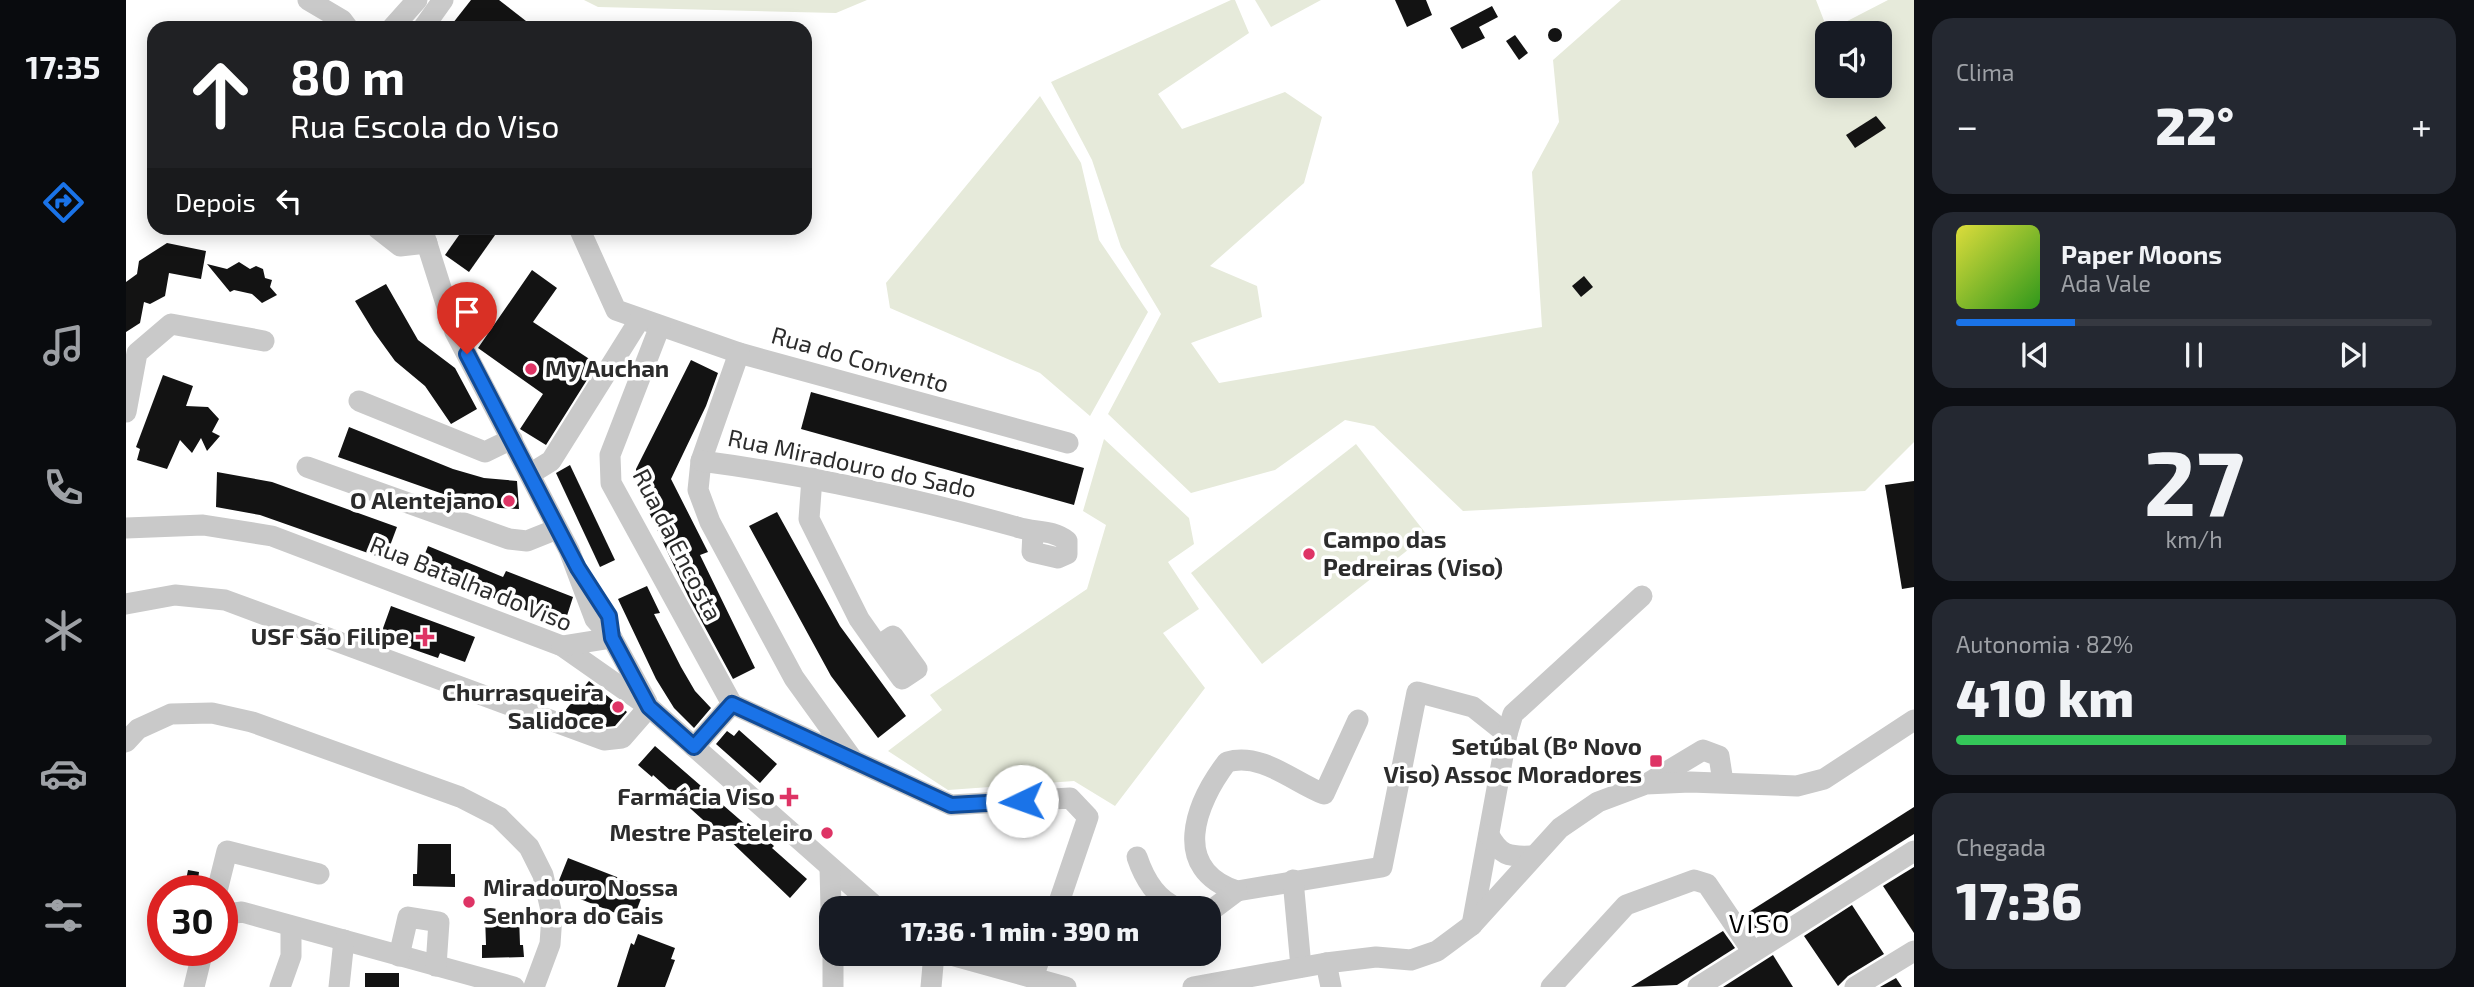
<!DOCTYPE html>
<html lang="pt">
<head>
<meta charset="utf-8">
<style>
  :root { --surface:#171b24; --page:#242831; --text:#f1f3f6; --muted:#9ea1a6; --line:#363941; --accent:#1a73e8 }
  body { margin:0; font-family:"Exo 2",sans-serif; background:var(--page); color:var(--text); height:100vh; display:flex; flex-direction:column; font-size:26px; white-space:nowrap }
  * { box-sizing:border-box; margin:0 }
  p { font-size:23px; color:var(--muted) }
  .icon { flex:none; width:38px; height:38px; fill:none; stroke:currentColor; stroke-width:2; stroke-linecap:round; stroke-linejoin:round }
  .map { position:relative; flex:1; overflow:hidden }
  .sheet { display:flex; flex-direction:column; gap:18px; padding:18px; background:#0d0f14; width:560px }
  .sheet>* { flex:none }
  .guide { position:absolute; left:21px; top:21px; width:665px; height:214px; border-radius:21px; box-shadow:0 4px 18px #0003; background:#202124; color:#fff; overflow:hidden }
  .buttons { position:absolute; left:1689px; top:21px; display:grid; gap:14px }
  .buttons a { display:grid; place-items:center; width:77px; height:77px; border-radius:14px; background:var(--surface); box-shadow:0 4px 18px #0003; font-size:35px }
  .speed { position:absolute; left:21px; top:875px; display:flex; gap:14px; font-size:35px; font-weight:700; text-align:center }
  .speed>* { display:grid; place-content:center; width:91px; height:91px; border-radius:50%; background:var(--surface); box-shadow:0 4px 18px #0003; line-height:1 }
  .speed .limit { border:10px solid #d22; background:#fff; color:#111 }
  .pin { position:absolute; display:grid; place-items:center; width:60px; height:60px; color:#fff; margin:-72px -30px; border-radius:50% 50% 50% 0; rotate:-45deg; box-shadow:0 0 7px #0007 }
  .pin .icon { rotate:45deg }
  .me { position:absolute; width:77px; margin:-38px; rotate:267deg; stroke-linejoin:round; filter:drop-shadow(0 0 5px #0008) }
  .turn { display:flex; align-items:center; gap:24px; height:147px; padding:0 28px; font-size:32px }
  .turn .icon { width:91px; height:91px; stroke-width:2.5 }
  .turn b { display:block; font-size:49px; line-height:60px }
  .then { display:flex; align-items:center; height:66px; padding:0 28px; background:#0003; gap:14px; font-size:26px }
  .big { font-size:52px; font-weight:800; line-height:1.1 }
  .sheet .tile { flex:1; display:flex; flex-direction:column; justify-content:center; gap:10px; min-width:0; padding:0 24px; border-radius:21px; background:var(--page) }
  .sheet .dial { align-items:center; gap:0 }
  .dial b { font-size:91px; line-height:1 }
  .song { display:flex; align-items:center; gap:21px }
  .cover { width:84px; height:84px; border-radius:10px; background:linear-gradient(135deg,hsl(60 70% 55%),hsl(110 70% 35%)) }
  .played { height:7px; border-radius:4px; background:linear-gradient(90deg,var(--accent) 25%,var(--line) 25%) }
  .keys { display:flex; justify-content:space-around; direction:ltr }
  .heat { display:flex; justify-content:space-between; align-items:center; font-size:38px; direction:ltr }
  .charge { height:10px; border-radius:5px; background:linear-gradient(90deg,#34c759 82%,var(--line) 0) }
  .trip { position:absolute; left:693px; top:896px; width:402px; height:70px; border-radius:21px; background:var(--surface); box-shadow:0 4px 18px #0003; font-weight:800; line-height:70px; text-align:center }
  main { display:flex; flex:1; min-height:0 }
  .tab-bar { display:flex; flex-direction:column; width:126px; justify-content:space-around; align-items:center; background:#090b0e; color:var(--muted) }
  .tab-bar .icon { width:49px; height:49px }
  .tab-bar .on { color:var(--accent) }
  .tab-bar b { font-size:32px; color:var(--text) }
  .map>svg:first-child { display:block }
  .green { fill:#e6eada; fill-rule:evenodd }
  .building { fill:#131313 }
  .lines { fill:none; stroke-linecap:round; stroke-linejoin:round }
  .minor { stroke:#c9c9c9; stroke-width:21 }
  .route-casing { stroke:#114b97; stroke-width:18 }
  .route { stroke:#1a73e8; stroke-width:12 }
  .poi-dot { fill:#de3465; stroke:#fff; stroke-width:2.5 }
  .labels { text-anchor:middle; stroke-width:7; stroke-linejoin:round; paint-order:stroke }
  .street-label { font-size:24px; fill:#2c2c2c; stroke:#fff }
  .poi-label { font-size:24px; font-weight:bold; fill:#2c2c2c; stroke:#fff; text-anchor:end }
  .neighbourhood-label { font-size:26px; letter-spacing:2px; fill:#000; stroke:#fff }
</style>
</head>
<body>
<main>
<nav class="tab-bar">
<b>17:35</b>
<svg class="icon on" aria-label="directions" viewBox="0 0 24 24"><path d="M12 3l9 9-9 9-9-9zM9 14v-3h6M13 9l2 2-2 2"/></svg>
<svg class="icon" aria-label="music" viewBox="0 0 24 24"><path d="M9 18V5l10-2v13"/><circle cx="6" cy="18" r="3"/><circle cx="16" cy="16" r="3"/></svg>
<svg class="icon" aria-label="phone" viewBox="0 0 24 24"><path d="M5 4h4l2 5-3 2q2 4 5 5l2-3 5 2v4C11 20 4 13 5 4z"/></svg>
<svg class="icon" aria-label="climate" viewBox="0 0 24 24"><path d="M12 3v18M4 7l16 10M4 17L20 7"/></svg>
<svg class="icon" aria-label="car" viewBox="0 0 24 24"><path d="M5 17H2v-5l4-1 3-4h7l3 4 3 1v5h-3M9 17h6M6 11h13"/><circle cx="7" cy="17" r="2"/><circle cx="17" cy="17" r="2"/></svg>
<svg class="icon" aria-label="filters" viewBox="0 0 24 24"><path d="M4 7h16M4 17h16"/><circle cx="9" cy="7" r="2"/><circle cx="15" cy="17" r="2"/></svg>
</nav>
<div class="map">
<svg width="1788" height="987" viewBox="0 0 1788 987">
  <rect width="100%" height="100%" fill="#fff"/>
  <g class="green">
    <polygon points="458,0 741,0 710,13 472,7"/>
    <path d="M1105,0H1109L1123,33L1032,94L1056,129L1159,92L1196,117L1178,183L1084,266L1131,286L1136,317L1065,343L1093,383L1416,327L1406,172L1433,122L1427,60L1495,0H1690L1702,31L1762,0H1788V442L1739,491L1337,511L1248,426L1219,420L1149,470L1065,493L982,414L1035,314L995,247L966,160L925,82ZM1701,33H1754V86H1701Z"/>
    <polygon points="1129,0 1195,0 1145,27"/>
    <polygon points="914,96 955,163 973,240 1022,312 964,416 914,373 764,308 760,283"/>
    <polygon points="978,439 1063,518 1068,544 1042,562 1073,609 1037,633 1079,688 989,806 948,781 822,790 762,751 816,710 804,695 961,589 980,525 957,511"/>
    <polygon points="1230,444 1301,535 1136,664 1065,573"/>
  </g>
  <g class="building">
    <polygon points="345,0 373,0 409,28 323,28"/>
    <polygon points="1269,0 1300,0 1306,15 1281,27"/>
    <polygon points="1366,6 1372,17 1353,27 1359,38 1336,49 1324,28"/>
    <circle cx="1429" cy="35" r="7"/>
    <polygon points="1389,35 1402,53 1393,60 1380,41"/>
    <polygon points="1750,116 1760,128 1729,148 1720,135"/>
    <polygon points="338,228 374,228 343,272 319,255"/>
    <polygon points="41,243 80,251 75,279 43,273 39,296 24,304 18,302 14,323 0,332 0,282 11,274 13,261"/>
    <polygon points="113,262 124,269 130,266 137,269 139,278 146,280 144,287 151,295 136,303 126,294 108,290 104,292 81,264 101,269"/>
    <polygon points="406,270 431,288 407,322 471,364 420,445 394,429 417,394 352,348"/>
    <polygon points="1458,276 1467,287 1455,297 1446,286"/>
    <polygon points="260,284 292,340 329,368 351,409 325,424 299,386 269,361 248,332 229,301"/>
    <polygon points="565,360 592,373 580,406 545,479 582,552 574,555 629,668 607,679 562,596 510,484 510,469"/>
    <polygon points="37,375 67,386 60,406 82,407 93,419 86,432 94,436 81,451 75,438 66,453 54,440 41,469 11,460 14,449 10,447"/>
    <polygon points="685,392 958,468 948,505 675,429"/>
    <polygon points="223,427 327,469 358,478 391,481 393,509 354,507 212,457"/>
    <polygon points="444,465 489,560 474,567 430,473"/>
    <polygon points="91,472 146,482 271,527 259,559 134,515 90,507"/>
    <polygon points="1788,481 1788,587 1776,589 1759,485"/>
    <polygon points="651,512 714,626 780,716 752,738 705,676 623,526"/>
    <polygon points="302,546 377,577 380,571 447,597 438,625 293,569"/>
    <polygon points="521,586 534,613 528,614 555,667 569,691 585,708 568,728 548,708 530,679 492,599"/>
    <polygon points="265,606 349,637 339,662 314,653 312,658 269,643 272,636 256,631"/>
    <polygon points="463,681 501,712 489,726 480,727 439,711"/>
    <polygon points="613,730 651,764 634,783 590,744 601,731 608,736"/>
    <polygon points="529,746 620,825 622,823 635,834 648,846 646,848 681,879 664,898 597,834 595,836 527,775 526,777 512,765"/>
    <polygon points="1788,807 1788,834 1630,933 1618,915"/>
    <polygon points="292,844 325,844 325,874 329,874 329,887 287,886 287,874 291,874"/>
    <polygon points="442,858 519,888 507,920 434,891 432,883"/>
    <polygon points="1788,867 1788,933 1757,886"/>
    <polygon points="62,870 73,872 71,888 59,885"/>
    <polygon points="1726,905 1758,954 1722,976 1712,986 1678,936"/>
    <polygon points="359,915 393,915 394,945 397,945 398,957 356,958 356,945 360,945"/>
    <polygon points="1597,931 1609,948 1551,985 1505,987"/>
    <polygon points="512,934 549,948 545,959 549,960 539,987 491,987 505,943 508,945"/>
    <polygon points="1647,955 1667,987 1597,987"/>
    <rect x="239" y="973" width="34" height="14"/>
    <polygon points="1770,978 1776,987 1754,987"/>
  </g>
  <g class="lines">
    <g class="minor">
      <polyline points="182,0 216,20 222,28"/>
      <polyline points="266,28 291,0"/>
      <polyline points="297,28 317,0"/>
      <polyline points="251,228 274,246 301,243"/>
      <polyline points="296,228 329,332 443,550 469,619 486,638 521,702"/>
      <polyline points="453,228 490,310 613,353 942,443"/>
      <polyline points="534,326 484,455 485,483 606,704"/>
      <polyline points="613,353 575,461 572,490 584,522 668,678 727,760"/>
      <polyline points="233,401 359,452 386,439"/>
      <polyline points="0,412 11,353 45,324 138,341"/>
      <path d="M575,461C682,475 787,498 891,527C909,533 926,529 941,541V554L932,558L906,552L907,532"/>
      <polyline points="181,467 383,539 401,541 431,529"/>
      <polyline points="404,474 425,461 514,319"/>
      <polyline points="686,478 683,519 733,619 752,646 767,636 791,669 776,679 752,646"/>
      <polyline points="0,528 77,525 146,536 436,646 523,707 751,908"/>
      <polyline points="0,604 49,595 99,600 478,740 496,738 523,707"/>
      <polyline points="436,646 486,638"/>
      <path d="M1232,720L1198,794C1167,782 1136,752 1101,762C1069,804 1044,869 1111,891L1256,867L1291,692L1347,707L1381,734L1346,925"/>
      <polyline points="1381,734 1387,714 1516,596"/>
      <polyline points="0,742 12,729 45,714 86,713 126,722 334,797 373,817 403,847 417,875 426,915 424,944 408,987"/>
      <polyline points="568,747 606,704 825,805 944,798 962,817 931,908"/>
      <polyline points="1522,783 1577,750 1593,756 1597,782"/>
      <path d="M1363,835C1374,855 1382,857 1405,856"/>
      <path d="M1011,857C1018,878 1031,900 1052,908"/>
      <polyline points="704,868 705,908"/>
      <polyline points="1167,880 1175,967"/>
      <polyline points="91,891 101,851 193,874"/>
      <polyline points="1083,912 1111,891"/>
      <polyline points="96,915 116,912 388,987"/>
      <polyline points="707,954 707,987"/>
      <polyline points="821,954 940,987"/>
      <polyline points="273,956 282,917 313,922 310,966"/>
      <polyline points="1200,963 1205,987"/>
      <polyline points="907,978 915,954"/>
      <polyline points="68,987 77,950"/>
      <polyline points="154,987 165,956 165,926"/>
      <polyline points="213,987 218,940"/>
      <polyline points="805,987 808,954"/>
      <polyline points="1067,987 1200,963 1250,957 1285,960 1311,951 1346,925 1434,828 1472,802 1520,784 1564,782 1671,786 1698,779 1788,720"/>
      <polyline points="1425,987 1500,905 1568,880 1581,884 1627,952"/>
      <polyline points="1572,987 1788,851"/>
      <polyline points="1729,987 1788,951"/>
    </g>
  </g>
  <g class="lines">
    <defs>
      <polyline id="route" points="341,354 452,568 483,616 486,638 523,707 568,747 606,704 825,805 896,801"/>
    </defs>
    <use href="#route" class="route-casing"/>
    <use href="#route" class="route"/>
  </g>
  <g class="poi-dot">
    <circle cx="405" cy="369" r="7"/>
    <circle cx="383" cy="501" r="7"/>
    <circle cx="1183" cy="554" r="7"/>
    <path d="M295.5 626.5h7v7h7v7h-7v7h-7v-7h-7v-7h7z"/>
    <circle cx="492" cy="707" r="7"/>
    <rect x="1523" y="754" width="14" height="14" rx="3.5"/>
    <path d="M659.5 786.5h7v7h7v7h-7v7h-7v-7h-7v-7h7z"/>
    <circle cx="701" cy="833" r="7"/>
    <circle cx="343" cy="902" r="7"/>
  </g>
  <g class="labels">
    <g class="street-label">
      <text transform="translate(734 360) rotate(16)" y="8">Rua do Convento</text>
      <text transform="translate(726 464) rotate(12)" y="8">Rua Miradouro do Sado</text>
      <text transform="translate(551 545) rotate(63)" y="8">Rua da Encosta</text>
      <text transform="translate(345 584) rotate(22)" y="8">Rua Batalha do Viso</text>
    </g>
    <g class="poi-label">
      <text x="419" y="377" text-anchor="start">My Auchan</text>
      <text x="369" y="509">O Alentejano</text>
      <text x="1197" y="548" text-anchor="start">Campo das<tspan x="1197" dy="28">Pedreiras (Viso)</tspan></text>
      <text x="283" y="645">USF São Filipe</text>
      <text x="478" y="701">Churrasqueira<tspan x="478" dy="28">Salidoce</tspan></text>
      <text x="1516" y="755">Setúbal (Bº Novo<tspan x="1516" dy="28">Viso) Assoc Moradores</tspan></text>
      <text x="649" y="805">Farmácia Viso</text>
      <text x="687" y="841">Mestre Pasteleiro</text>
      <text x="357" y="896" text-anchor="start">Miradouro Nossa<tspan x="357" dy="28">Senhora do Cais</tspan></text>
    </g>
    <g class="neighbourhood-label">
      <text x="1634" y="933">VISO</text>
    </g>
  </g>
</svg>
<div class="buttons">
<a><svg class="icon" aria-label="sound" viewBox="0 0 24 24"><path d="M4 9h4l5-4v14l-5-4H4zM17 9q2 3 0 6"/></svg></a>
</div>
<div class="speed"><div class="limit">30</div></div>
<div class="pin" style="left:341px;top:354px;background:#d93025"><svg class="icon" aria-label="arrive" viewBox="0 0 24 24"><path d="M6 21V4h12l-3 4 3 4H6"/></svg></div>
<svg class="me" style="left:896px;top:801px" viewBox="-20 -20 40 40"><circle r="19" fill="#fff"/><path d="M0-13L10 11 0 6-10 11z" fill="#1a73e8"/></svg>
<div class="trip">17:36 · 1 min · 390 m</div>
<div class="guide">
<div class="turn"><svg class="icon" aria-label="ahead" viewBox="0 0 24 24"><path d="M12 20V5M6 11l6-6 6 6"/></svg><div><b>80 m</b>Rua Escola do Viso</div></div>
<div class="then">Depois<svg class="icon" aria-label="left" viewBox="0 0 24 24"><path d="M17 20v-9H6M10 6l-5 5 5 5"/></svg></div>
</div>
</div>
<section class="sheet">
<div class="tile"><p>Clima</p>
<div class="heat"><a>−</a><b class="big">22°</b><a>+</a></div>
</div>
<div class="tile">
<div class="song"><i class="cover"></i><div><b>Paper Moons</b><p>Ada Vale</p></div></div>
<div class="played"></div>
<div class="keys"><svg class="icon" aria-label="previous" viewBox="0 0 24 24"><path d="M18 5L8 12l10 7zM5 5v14"/></svg><svg class="icon" aria-label="pause" viewBox="0 0 24 24"><path d="M8 5v14M16 5v14"/></svg><svg class="icon" aria-label="next" viewBox="0 0 24 24"><path d="M6 5l10 7-10 7zM19 5v14"/></svg></div>
</div>
<div class="tile dial"><b>27</b><p>km/h</p></div>
<div class="tile"><p>Autonomia · 82%</p><b class="big">410 km</b><div class="charge"></div></div>
<div class="tile"><p>Chegada</p><b class="big">17:36</b></div>
</section>
</main>
</body>
</html>
